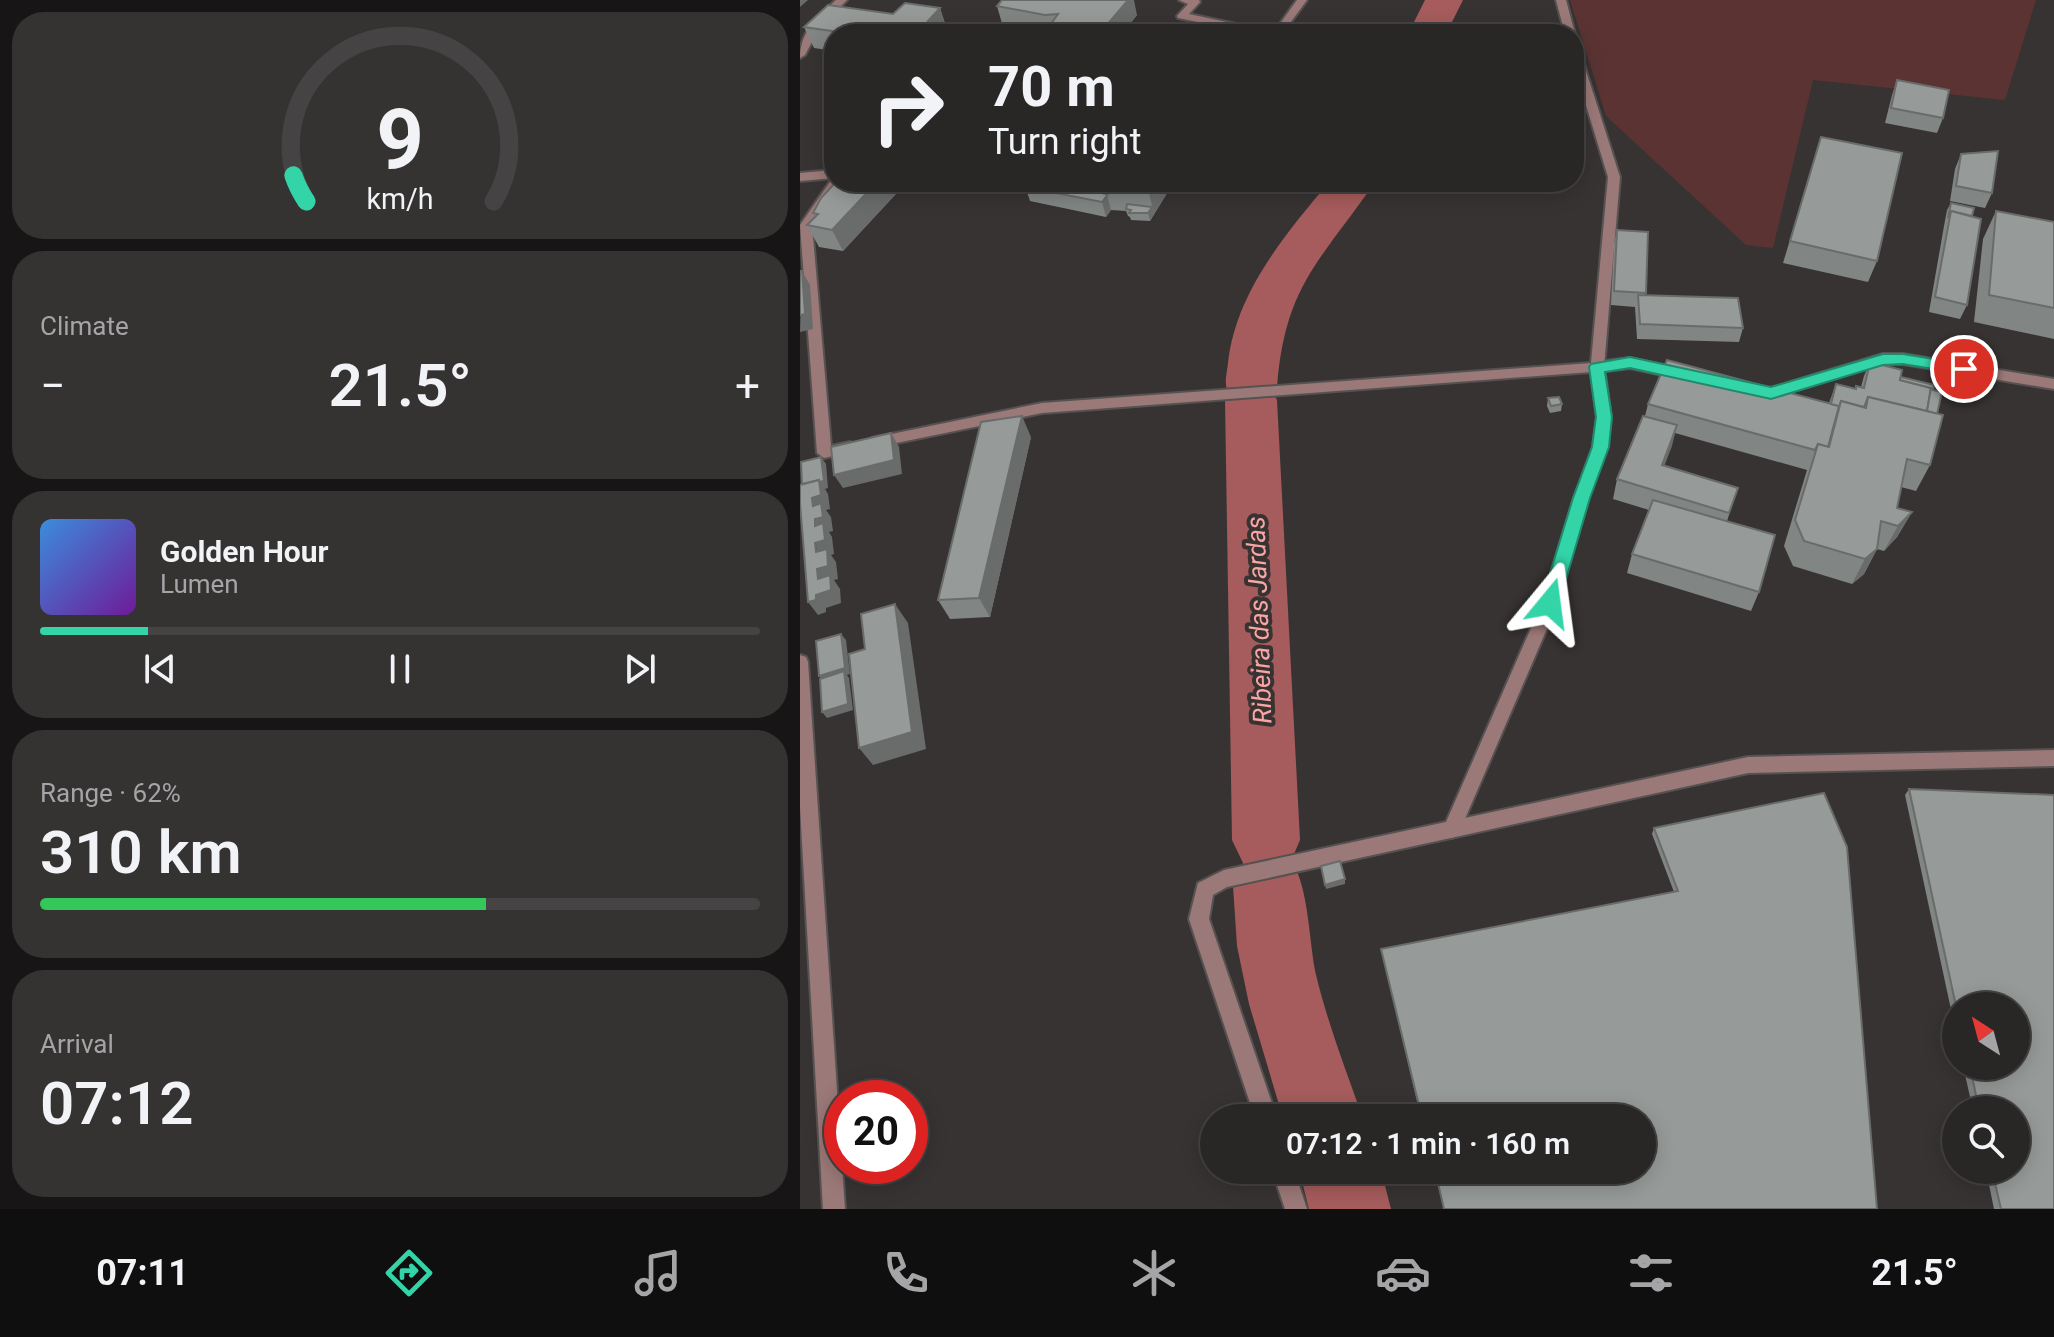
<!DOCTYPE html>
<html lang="en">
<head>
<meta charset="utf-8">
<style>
  :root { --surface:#292626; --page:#353232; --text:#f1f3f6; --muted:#a5a5a7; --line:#454343; --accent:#33d4a8 }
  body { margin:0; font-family:Roboto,sans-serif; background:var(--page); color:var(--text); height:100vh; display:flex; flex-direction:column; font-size:30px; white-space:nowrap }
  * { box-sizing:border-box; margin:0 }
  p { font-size:26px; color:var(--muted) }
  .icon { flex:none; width:44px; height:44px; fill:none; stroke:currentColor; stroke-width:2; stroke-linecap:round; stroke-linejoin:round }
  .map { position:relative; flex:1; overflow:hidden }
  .side { display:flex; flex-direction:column; gap:12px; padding:12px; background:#171515; width:800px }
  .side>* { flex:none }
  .top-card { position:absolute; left:24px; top:24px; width:760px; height:168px; border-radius:32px; box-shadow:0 4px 20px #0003,0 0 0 2px var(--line); background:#292626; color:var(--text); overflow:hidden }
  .needle { width:52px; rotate:324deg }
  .controls { position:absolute; left:1142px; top:992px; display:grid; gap:16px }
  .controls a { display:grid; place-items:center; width:88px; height:88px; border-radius:50%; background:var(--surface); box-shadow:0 4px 20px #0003,0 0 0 2px var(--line); font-size:40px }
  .speed { position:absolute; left:24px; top:1080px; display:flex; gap:16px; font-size:40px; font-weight:700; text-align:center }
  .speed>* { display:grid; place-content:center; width:104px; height:104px; border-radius:50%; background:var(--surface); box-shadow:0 4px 20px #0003,0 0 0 2px var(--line); line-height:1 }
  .speed .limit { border:12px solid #d22; background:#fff; color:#111 }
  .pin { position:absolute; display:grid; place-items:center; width:68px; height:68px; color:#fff; margin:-34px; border:4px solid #fff; border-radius:50%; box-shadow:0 2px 8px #0007 }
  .me { position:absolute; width:88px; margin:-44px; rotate:16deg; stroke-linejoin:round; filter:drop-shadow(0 0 6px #0008) }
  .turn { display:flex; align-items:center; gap:28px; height:168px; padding:0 32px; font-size:36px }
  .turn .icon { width:104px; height:104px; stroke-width:2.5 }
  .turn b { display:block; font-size:56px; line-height:68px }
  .big { font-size:60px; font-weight:600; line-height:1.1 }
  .side .tile { flex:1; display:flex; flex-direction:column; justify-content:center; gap:12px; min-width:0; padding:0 28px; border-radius:32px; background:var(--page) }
  .side .dial { align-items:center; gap:0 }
  .dial svg { height:208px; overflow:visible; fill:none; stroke:var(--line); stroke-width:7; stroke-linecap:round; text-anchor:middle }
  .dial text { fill:var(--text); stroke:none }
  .song { display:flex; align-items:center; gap:24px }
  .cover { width:96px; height:96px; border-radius:12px; background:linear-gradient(135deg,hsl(210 70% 55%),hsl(280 70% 35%)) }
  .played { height:8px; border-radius:4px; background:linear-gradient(90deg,var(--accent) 15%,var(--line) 15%) }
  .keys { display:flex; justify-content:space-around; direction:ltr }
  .heat { display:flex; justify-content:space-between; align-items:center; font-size:44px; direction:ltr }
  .charge { height:12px; border-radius:6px; background:linear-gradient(90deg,#34c759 62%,var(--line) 0) }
  .trip { position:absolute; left:400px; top:1104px; width:456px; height:80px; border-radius:40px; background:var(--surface); box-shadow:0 4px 20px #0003,0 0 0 2px var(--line); font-weight:600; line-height:80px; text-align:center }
  .tabs { display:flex; height:128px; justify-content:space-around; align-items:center; background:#100f0f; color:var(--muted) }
  .tabs .icon { width:56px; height:56px }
  .tabs .selected { color:var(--accent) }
  .tabs b { font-size:36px; color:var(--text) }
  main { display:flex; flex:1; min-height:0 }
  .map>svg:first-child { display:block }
  .green { fill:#5b3333 }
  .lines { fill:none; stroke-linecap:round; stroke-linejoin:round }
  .river { fill:#a65c5c; fill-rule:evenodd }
  .service-casing { stroke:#565251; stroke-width:4 }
  .minor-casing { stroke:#565251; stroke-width:4 }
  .tertiary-casing { stroke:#565251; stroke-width:4 }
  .service { fill:#9b7978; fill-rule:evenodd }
  .minor { fill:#9b7978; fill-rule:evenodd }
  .tertiary { fill:#9b7978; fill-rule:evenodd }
  .wall { fill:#818584 }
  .shaded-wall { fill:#696c6b }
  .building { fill:#969b99; stroke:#696c6b; stroke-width:2 }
  .route { fill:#33d4a8; stroke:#218a6d; stroke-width:2 }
  .labels { text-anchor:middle; stroke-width:8; stroke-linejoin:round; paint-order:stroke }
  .water-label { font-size:26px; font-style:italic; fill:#faa5a3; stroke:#373332 }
</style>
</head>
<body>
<main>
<section class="side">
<div class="tile dial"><svg viewBox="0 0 100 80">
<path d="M14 69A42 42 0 1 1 86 69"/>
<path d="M14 69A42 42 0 0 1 9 59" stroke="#33d4a8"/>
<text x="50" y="56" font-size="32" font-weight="700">9</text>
<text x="50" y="72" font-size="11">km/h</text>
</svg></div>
<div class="tile"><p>Climate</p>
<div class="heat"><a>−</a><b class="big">21.5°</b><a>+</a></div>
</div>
<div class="tile">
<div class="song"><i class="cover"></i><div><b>Golden Hour</b><p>Lumen</p></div></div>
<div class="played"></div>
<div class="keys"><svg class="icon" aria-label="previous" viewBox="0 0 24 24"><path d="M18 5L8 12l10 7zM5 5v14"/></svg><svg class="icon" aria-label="pause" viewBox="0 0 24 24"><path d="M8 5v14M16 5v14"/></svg><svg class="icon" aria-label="next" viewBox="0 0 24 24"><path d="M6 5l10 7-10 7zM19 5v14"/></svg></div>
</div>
<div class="tile"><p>Range · 62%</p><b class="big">310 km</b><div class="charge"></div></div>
<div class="tile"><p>Arrival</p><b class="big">07:12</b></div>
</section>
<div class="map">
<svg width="1254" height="1209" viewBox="0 0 1254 1209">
  <rect width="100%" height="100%" fill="#373332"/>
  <polygon class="green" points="770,0 1236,0 1205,100 1013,80 973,248 946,245 806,116"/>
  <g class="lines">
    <g class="river">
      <polygon points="625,0 663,0 646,34 608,34"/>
      <path d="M529,182H575C521,261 485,284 477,387L473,393L477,400L500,840L491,861C509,885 509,944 516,975C528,1024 546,1071 563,1118H483L449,1004L437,946L433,886L443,863L432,840L425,400L429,393C423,384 427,374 428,363C436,292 485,235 529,182Z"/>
      <polygon points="499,1170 581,1170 591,1209 509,1209"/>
    </g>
    <defs>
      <g id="service">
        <polygon points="379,0 399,0 400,2 389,14 474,32 497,0 507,0 482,34 456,34 378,18 377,16 388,4"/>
        <polygon points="756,0 766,0 775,34 774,36 765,34"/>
        <polygon points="774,46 779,49 820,177 804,367 811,417 807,447 788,498 758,603 658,835 652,838 646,835 643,829 742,603 774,498 793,447 797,417 791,372 242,413 72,448 67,447 65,443 72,438 242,403 791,363 808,177 774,66"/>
        <polygon points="34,170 34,178 0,181 0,173"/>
        <polygon points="32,179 42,182 12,225 31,446 50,442 57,447 55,451 24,458 17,453 0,225"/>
      </g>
      <g id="minor">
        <polygon points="1083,354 1103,354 1254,379 1254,389 1103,364 1083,364 1057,370 971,398 954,394 952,391 959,386 971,388"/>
        <polygon points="830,358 881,369 888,374 881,379 830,368 797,372 790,367 797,362"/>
        <polygon points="1254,750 1254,766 948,773 427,887 413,895 409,919 477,1118 455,1118 389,919 398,883 424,870 948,757"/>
        <polygon points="472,1170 494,1170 507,1209 485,1209"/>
      </g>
      <g id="tertiary">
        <path d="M36,0H47L20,27L5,55L0,58C0,32 17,17 36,0Z"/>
        <polygon points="0,655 6,657 8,662 45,1209 23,1209 0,807"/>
      </g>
    </defs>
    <use href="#service" class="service-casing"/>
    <use href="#minor" class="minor-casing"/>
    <use href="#tertiary" class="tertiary-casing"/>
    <use href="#service" class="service"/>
    <use href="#minor" class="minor"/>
    <use href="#tertiary" class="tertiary"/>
  </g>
  <g class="wall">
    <polygon points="197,6 337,15 322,34 239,34 203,27"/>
    <polygon points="140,8 145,24 202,34 34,34 34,51 14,48 4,27"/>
    <polygon points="34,75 34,121 32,117 29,95 24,85"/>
    <polygon points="1097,80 1143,118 1137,133 1085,123 1092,95"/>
    <polygon points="1021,137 1088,150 1077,261 1068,282 983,263"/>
    <polygon points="1161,154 1192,193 1185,208 1150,201 1155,169"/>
    <polygon points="36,182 107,182 43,251 19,247 7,225 15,217 13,213"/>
    <polygon points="193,182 398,182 391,193 369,190 350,221 331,220 330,217 328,216 326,211 311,210 306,217 230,201 227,192 194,185"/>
    <polygon points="1151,203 1172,216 1167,305 1160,319 1129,312 1144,226 1147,210"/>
    <polygon points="1196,211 1254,222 1254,339 1174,322 1183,239"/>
    <polygon points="817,230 848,232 845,295 943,328 939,342 837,339 835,307 811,305 814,244"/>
    <polygon points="1070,362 1101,377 1133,390 1137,414 1130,465 1116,491 1101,487 1097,508 1112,512 1097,537 1084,551 1077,549 1064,574 1052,584 993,566 984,546 1007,470 875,433 864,466 938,488 927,521 959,592 951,611 827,573 832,554 849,510 813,499 817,479 845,416 848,404 1029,403 1036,384 1055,389 1056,386 1061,387 1064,376"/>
    <polygon points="748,398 762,404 761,411 750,413 747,406"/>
    <polygon points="231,437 190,617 150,619 138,600"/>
    <polygon points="1109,789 1254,795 1254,1209 1194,1209 1186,1170 1216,1170 1216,1110 1173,1110 1163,1066 1216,1066 1216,1006 1156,1006 1156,1033 1105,795"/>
    <polygon points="854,828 1077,1209 644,1209 634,1170 842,1170 842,1118 621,1118 581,949 874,892 852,834"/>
  </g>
  <g class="shaded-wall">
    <polygon points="0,0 8,0 0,7"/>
    <polygon points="328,0 334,0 337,15 322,34 309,34 307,25"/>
    <polygon points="140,8 147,29 128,21"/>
    <polygon points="294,23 297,34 290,34 289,30"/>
    <polygon points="77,182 107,182 43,251 32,230"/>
    <polygon points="356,182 367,182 369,190 354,214 349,193"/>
    <polygon points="389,182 398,182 391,193"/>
    <polygon points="307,195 311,210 306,217 302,202"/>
    <polygon points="352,207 354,214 350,221 348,213"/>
    <polygon points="2,271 10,285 13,329 0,332"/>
    <polygon points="222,416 231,437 190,617 179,598"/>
    <polygon points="877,425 872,446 857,485 862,465"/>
    <polygon points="91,433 99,447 102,474 43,488 34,475"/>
    <polygon points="21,457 26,464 28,488 25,489 28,494 30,509 26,510 31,517 33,531 29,532 32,537 34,554 31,555 36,562 38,579 34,580 40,589 41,603 26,608 26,612 18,615 8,602 16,595 18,579 15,526 13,506 7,493"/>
    <polygon points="1112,512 1097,537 1084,551 1098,526"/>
    <polygon points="1077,549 1064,574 1052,584 1065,559"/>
    <polygon points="95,604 108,623 126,749 73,765 59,748"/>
    <polygon points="41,634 46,640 50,674 47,675 49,678 53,710 27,718 22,712 24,682 19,676"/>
    <polygon points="545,879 545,884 526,889 525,885"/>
  </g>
  <g class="building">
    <polygon points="202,0 328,0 307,25 294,23 289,30 282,29 278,34 246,31 258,14 245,15 197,6"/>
    <polygon points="105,3 140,8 128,21 202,34 53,34 4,27 28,5 93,14"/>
    <polygon points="34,75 34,87 24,85"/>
    <polygon points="1097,80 1149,90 1143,118 1091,108"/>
    <polygon points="30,92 34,93 34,101 30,105 34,117 32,117 27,100"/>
    <polygon points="1021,137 1102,153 1077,261 990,241"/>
    <polygon points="1198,151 1192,193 1156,186 1161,154"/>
    <polygon points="36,182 77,182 32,230 7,225 18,214 13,213 21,198"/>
    <polygon points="229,182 251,182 264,185 261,188 272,190 275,187 308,194 302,202 225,187"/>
    <polygon points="251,182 257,182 306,194 275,187 272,190 265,189 264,185"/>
    <polygon points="308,182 356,182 349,193 305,188"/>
    <polygon points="1151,203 1174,208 1172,216 1151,211 1148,218"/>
    <polygon points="327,204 352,207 348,213 329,213 331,210 326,209"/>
    <polygon points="1151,211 1181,219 1167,305 1135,297"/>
    <polygon points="1196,211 1254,222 1254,308 1189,295"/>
    <polygon points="817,230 848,232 846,293 814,291"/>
    <polygon points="0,271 2,271 5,314 0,315"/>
    <polygon points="838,295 938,298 943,328 840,324"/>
    <polygon points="867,360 1039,406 1028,447 1018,444 1015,450 848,404"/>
    <polygon points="1070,362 1102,370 1100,380 1131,388 1127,411 1068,397 1064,407 1041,401 1039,407 1039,406 1031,404 1036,384 1056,389 1056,386 1064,388"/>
    <polygon points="1101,377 1134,385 1133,390 1142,392 1137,414 1127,411 1131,388 1100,380"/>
    <polygon points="759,397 762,404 751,406 748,398"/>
    <polygon points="1068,397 1143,415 1130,465 1107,459 1097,508 1112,512 1098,526 1081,521 1077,549 1065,559 1004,541 995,520 1018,444 1029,447 1041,401 1066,408"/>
    <polygon points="222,416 179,598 138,600 181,422"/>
    <polygon points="843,416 877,425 862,465 938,488 929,513 817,479"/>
    <polygon points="91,433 94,460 34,475 31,447"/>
    <polygon points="21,457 24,481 19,482 19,480 2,484 1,462"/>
    <polygon points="19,480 21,495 12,498 13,506 21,503 23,517 15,519 15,526 23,523 25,540 15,543 16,552 27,549 28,566 17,569 18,579 30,575 31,590 16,595 16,600 8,602 0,503 0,485"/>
    <polygon points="853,500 975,535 959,592 832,554"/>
    <polygon points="95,604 112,732 59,748 49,654 65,649 61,614"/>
    <polygon points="41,634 45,668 19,676 16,641"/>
    <polygon points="44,671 48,704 22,712 20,679"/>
    <polygon points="1109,789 1254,795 1254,1209 1201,1209 1192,1170 1216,1170 1216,1110 1179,1110 1170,1066 1216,1066 1216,1006 1156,1006"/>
    <polygon points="1024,793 1047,847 1077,1209 644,1209 635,1170 842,1170 842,1118 622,1118 581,949 878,891 854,828"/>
    <polygon points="540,861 545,879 525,885 521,866"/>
  </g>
  <polygon class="route" points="1083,354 1103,354 1164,364 1171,369 1164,374 1103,364 1083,365 971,399 830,368 805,372 812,417 809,447 790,498 759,603 757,608 744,608 741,603 773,498 792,447 796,417 789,367 791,364 830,357 971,387"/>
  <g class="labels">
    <g class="water-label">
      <text transform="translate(459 620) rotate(-92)" y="9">Ribeira das Jardas</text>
    </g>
  </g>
</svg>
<div class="controls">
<a><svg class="needle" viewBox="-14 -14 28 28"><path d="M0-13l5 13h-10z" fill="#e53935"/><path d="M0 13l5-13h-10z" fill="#a5a5a7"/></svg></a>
<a><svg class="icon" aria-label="search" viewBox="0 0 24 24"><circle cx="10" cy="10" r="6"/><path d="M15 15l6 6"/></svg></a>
</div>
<div class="speed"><div class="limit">20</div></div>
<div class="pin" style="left:1164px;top:369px;background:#d93025"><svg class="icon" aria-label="arrive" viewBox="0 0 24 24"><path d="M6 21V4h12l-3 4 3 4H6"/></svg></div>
<svg class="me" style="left:750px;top:603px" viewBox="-20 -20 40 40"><path d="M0-17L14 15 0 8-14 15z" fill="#33d4a8" stroke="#fff" stroke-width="4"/></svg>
<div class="trip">07:12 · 1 min · 160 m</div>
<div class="top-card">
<div class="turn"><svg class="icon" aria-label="right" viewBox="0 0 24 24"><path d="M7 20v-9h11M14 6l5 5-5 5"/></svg><div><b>70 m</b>Turn right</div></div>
</div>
</div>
</main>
<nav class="tabs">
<b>07:11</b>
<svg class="icon selected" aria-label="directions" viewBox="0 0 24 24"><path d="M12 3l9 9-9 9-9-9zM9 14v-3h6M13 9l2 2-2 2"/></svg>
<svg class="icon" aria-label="music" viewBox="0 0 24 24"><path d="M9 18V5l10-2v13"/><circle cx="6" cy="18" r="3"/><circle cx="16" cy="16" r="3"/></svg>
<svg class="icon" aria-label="phone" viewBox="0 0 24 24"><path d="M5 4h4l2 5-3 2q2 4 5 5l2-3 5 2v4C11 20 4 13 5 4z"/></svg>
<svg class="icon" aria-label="climate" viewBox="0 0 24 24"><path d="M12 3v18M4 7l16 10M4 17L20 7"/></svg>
<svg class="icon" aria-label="car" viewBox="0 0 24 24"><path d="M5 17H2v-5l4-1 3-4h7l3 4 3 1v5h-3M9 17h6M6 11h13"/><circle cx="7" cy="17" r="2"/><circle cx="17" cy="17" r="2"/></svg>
<svg class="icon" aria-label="filters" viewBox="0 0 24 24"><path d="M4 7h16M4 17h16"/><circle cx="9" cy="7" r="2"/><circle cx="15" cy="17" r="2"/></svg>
<b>21.5°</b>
</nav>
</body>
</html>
